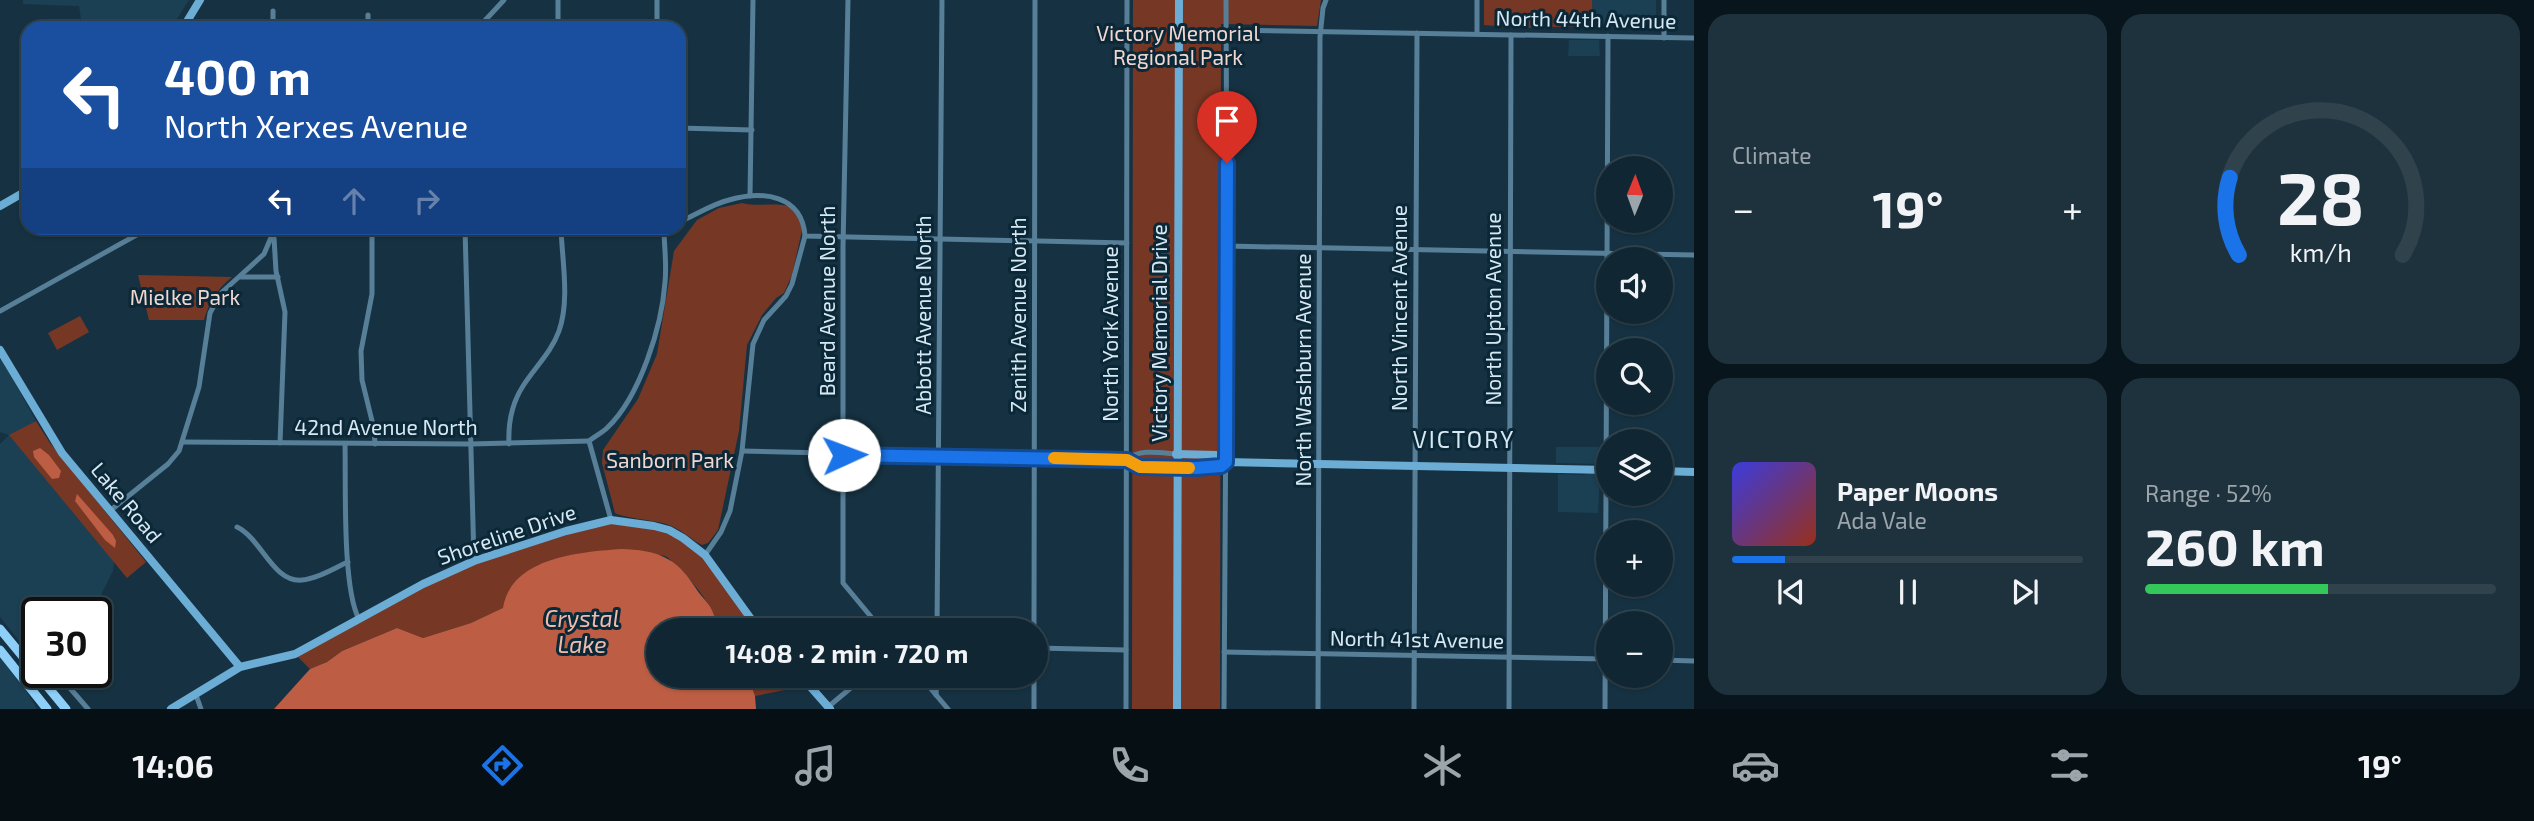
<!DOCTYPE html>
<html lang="en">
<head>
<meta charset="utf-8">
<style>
  :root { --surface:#102632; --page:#1e323e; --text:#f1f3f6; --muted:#9ca5ac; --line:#30434d; --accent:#1a73e8 }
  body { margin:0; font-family:"Exo 2",sans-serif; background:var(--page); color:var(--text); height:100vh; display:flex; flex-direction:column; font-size:26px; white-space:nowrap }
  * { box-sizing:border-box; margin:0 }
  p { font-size:23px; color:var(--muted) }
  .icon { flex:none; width:38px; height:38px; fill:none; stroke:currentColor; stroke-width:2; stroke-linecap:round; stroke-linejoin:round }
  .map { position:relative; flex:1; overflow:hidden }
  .drawer { display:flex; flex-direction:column; gap:14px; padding:14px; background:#09151c; width:840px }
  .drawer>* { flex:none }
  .hud { position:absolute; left:21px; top:21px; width:665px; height:214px; border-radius:21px; box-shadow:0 2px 5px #0004,0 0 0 2px var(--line); background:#1a4fa0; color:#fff; overflow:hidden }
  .needle { width:46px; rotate:1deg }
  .fabs { position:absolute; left:1596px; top:156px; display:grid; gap:14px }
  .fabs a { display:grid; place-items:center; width:77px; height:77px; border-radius:50%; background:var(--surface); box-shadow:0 2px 5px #0004,0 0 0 2px var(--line); font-size:35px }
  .speed { position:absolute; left:21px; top:597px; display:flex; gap:14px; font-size:35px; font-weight:700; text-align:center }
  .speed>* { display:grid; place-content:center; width:91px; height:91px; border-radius:50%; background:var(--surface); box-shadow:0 2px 5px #0004,0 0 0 2px var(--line); line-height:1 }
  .speed .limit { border:4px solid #111; border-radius:10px; background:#fff; color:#111 }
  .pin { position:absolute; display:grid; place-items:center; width:60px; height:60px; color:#fff; margin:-72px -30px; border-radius:50% 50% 50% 0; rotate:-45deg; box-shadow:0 0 7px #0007 }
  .pin .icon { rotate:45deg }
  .me { position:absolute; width:77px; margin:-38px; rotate:88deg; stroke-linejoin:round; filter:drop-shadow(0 0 5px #0008) }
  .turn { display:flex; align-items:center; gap:24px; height:147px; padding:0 28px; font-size:32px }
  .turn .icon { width:91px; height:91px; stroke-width:2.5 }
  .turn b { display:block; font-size:49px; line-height:60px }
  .lanes { display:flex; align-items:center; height:66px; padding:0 28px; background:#0003; justify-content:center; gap:35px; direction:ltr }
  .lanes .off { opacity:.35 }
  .big { font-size:52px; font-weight:700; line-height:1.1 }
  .drawer .tile { flex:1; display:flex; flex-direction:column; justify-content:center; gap:10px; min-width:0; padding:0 24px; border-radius:21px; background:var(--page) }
  .drawer .dial { align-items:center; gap:0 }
  .dial svg { height:182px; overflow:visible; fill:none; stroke:var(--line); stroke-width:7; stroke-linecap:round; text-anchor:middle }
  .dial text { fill:var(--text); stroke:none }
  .song { display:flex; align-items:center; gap:21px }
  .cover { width:84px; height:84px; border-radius:10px; background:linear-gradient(135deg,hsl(240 70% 55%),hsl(10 70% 35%)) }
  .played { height:7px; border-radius:4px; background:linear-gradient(90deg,var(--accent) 15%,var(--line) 15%) }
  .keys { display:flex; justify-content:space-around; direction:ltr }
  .heat { display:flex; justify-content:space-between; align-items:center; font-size:38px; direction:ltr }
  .charge { height:10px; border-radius:5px; background:linear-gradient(90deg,#34c759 52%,var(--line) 0) }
  .drawer .tiles { flex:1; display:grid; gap:14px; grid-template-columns:repeat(2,1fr) }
  .trip { position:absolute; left:646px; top:618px; width:402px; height:70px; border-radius:35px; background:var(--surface); box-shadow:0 2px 5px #0004,0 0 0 2px var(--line); font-weight:700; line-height:70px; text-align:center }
  .tabs { display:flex; height:112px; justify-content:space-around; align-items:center; background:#060f14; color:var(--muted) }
  .tabs .icon { width:49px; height:49px }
  .tabs .on { color:var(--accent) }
  .tabs b { font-size:32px; color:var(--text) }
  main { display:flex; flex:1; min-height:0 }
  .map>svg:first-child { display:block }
  .built { fill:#1b3f53 }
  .green { fill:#773725 }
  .water { fill:#bd5e44 }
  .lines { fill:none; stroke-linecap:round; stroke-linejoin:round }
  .street { stroke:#587f98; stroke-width:5 }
  .secondary { stroke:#6cadd5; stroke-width:8 }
  .primary { stroke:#8dcff8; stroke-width:9 }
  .route-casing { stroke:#114b97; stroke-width:18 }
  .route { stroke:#1a73e8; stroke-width:12 }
  .slow { stroke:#f59e0b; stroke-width:12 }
  .labels { text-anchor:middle; stroke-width:6; stroke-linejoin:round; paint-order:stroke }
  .street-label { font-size:21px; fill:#d8e8f3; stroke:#0b2838 }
  .park-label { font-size:21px; fill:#f2d7cf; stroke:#0b2838 }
  .neighbourhood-label { font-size:23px; letter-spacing:2px; fill:#d8e8f3; stroke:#0b2838 }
  .water-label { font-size:23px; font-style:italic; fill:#f0bcad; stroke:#0b2838 }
</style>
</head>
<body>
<main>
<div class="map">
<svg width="1694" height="709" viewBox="0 0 1694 709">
  <rect width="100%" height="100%" fill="#163242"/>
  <g class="built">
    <polygon points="23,0 189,0 171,28 88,28 82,26 79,6 23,4"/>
    <polygon points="1592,0 1656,0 1656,28 1593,26"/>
    <polygon points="1569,40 1599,40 1600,56 1568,56"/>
    <polygon points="0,356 36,421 10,436 114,561 113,571 99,599 86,612 37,612 37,663 0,617 0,444 9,435 0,432"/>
    <polygon points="1556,447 1599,447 1600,460 1598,464 1556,463"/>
    <polygon points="1592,472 1600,476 1598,513 1558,512 1558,474 1584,475"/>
    <polygon points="1610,494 1650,494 1650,502 1610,501"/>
    <polygon points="0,656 19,679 37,709 0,709"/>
  </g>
  <g class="green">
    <polygon points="1133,0 1321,0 1317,26 1221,24 1220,709 1132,709"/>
    <polygon points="1484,0 1592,0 1593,26 1518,28 1484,25"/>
    <path d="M742,203C762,208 777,200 796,209L802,230L792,275L784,293L776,298L762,315L747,345L739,431L718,530L708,543L702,545C690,539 680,528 666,524C653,520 624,518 615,513L602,463L603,450L638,399L657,354L674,251L697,220L719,208Z"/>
    <path d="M138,275L232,277C217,289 209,302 204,320H149Z"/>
    <polygon points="80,316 89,332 57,350 48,333"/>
    <polygon points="36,421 50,443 146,562 127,578 9,435"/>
    <path d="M611,520L669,530L705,555L759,630H720C716,622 714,613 709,605C700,591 688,576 675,565C672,563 670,559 667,557C662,554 652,555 646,554C604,547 510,552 504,608L471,623L423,638L397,628L342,651L327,662L310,669L295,654L474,561Z"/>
    <polygon points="748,676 801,676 810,685 755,696"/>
  </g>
  <g class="water">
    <polygon points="40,448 49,455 61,471 59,478 52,479 34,457 33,451"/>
    <polygon points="77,494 113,535 116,541 115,548 105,540 75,501"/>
    <path d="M621,549C657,550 676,557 695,587C699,594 705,599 709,605C714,612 716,622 720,630H658V676H748L755,696L756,709H274L310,669L327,662L342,651L397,628L423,638L471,623L503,608C511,557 580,552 621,549Z"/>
  </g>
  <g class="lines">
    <g class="street">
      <polyline points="558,0 558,28"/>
      <polyline points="848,0 843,247 843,583 882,630"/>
      <polyline points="1477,0 1477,34"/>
      <polyline points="273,11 273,28"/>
      <polyline points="368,15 368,28"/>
      <polyline points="478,28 504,0"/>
      <polyline points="657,28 657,0"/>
      <polyline points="1226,30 1694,38"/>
      <polyline points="1664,38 1664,0"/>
      <polyline points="679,128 752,130"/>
      <polyline points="750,196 753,0"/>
      <path d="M679,222C696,215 712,204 729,200C763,190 802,195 805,236L1127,243"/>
      <polyline points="364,228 537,228"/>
      <polyline points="372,228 372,294 361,351 362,380 374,429 375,444"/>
      <polyline points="465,228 474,561"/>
      <polyline points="274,238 276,271 285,312 280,443"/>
      <polyline points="1226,246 1694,255"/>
      <polyline points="241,277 278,277"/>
      <polyline points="0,311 149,228"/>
      <polyline points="182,442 470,444 589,441"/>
      <path d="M345,444C346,483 342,588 359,619"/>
      <path d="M509,444C508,423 512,403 523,386C535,367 551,353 559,331C570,300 562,260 561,228"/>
      <polyline points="742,451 1127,460 1136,466 1176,468"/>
      <path d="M1127,460C1139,448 1161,453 1176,454"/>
      <polyline points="111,510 168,464 179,451 199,387 210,313 220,294 264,254 275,228"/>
      <path d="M611,520L589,441C595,436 602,433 607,428C640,397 662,326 665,282C667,264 664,246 664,228"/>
      <path d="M237,527C262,539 273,583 302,580C317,579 334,568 348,562"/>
      <polyline points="705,555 721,532 730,511 742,451 753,344 764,320 786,296 792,284 805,236"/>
      <polyline points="937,630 942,0"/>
      <polyline points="1034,630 1035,0"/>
      <polyline points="1036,648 1126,650"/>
      <polyline points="1224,652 1605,659"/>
      <polyline points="1661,660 1694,661"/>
      <polyline points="56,672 88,709"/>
      <polyline points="920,676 948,709"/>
      <polyline points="196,695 201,709"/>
      <polyline points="936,695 937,676"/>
      <polyline points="828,707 865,676"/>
      <polyline points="1034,709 1034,676"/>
      <polyline points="1126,709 1127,0"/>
      <polyline points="1224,709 1227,240 1226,0"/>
      <polyline points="1318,709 1320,37 1323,8 1326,0"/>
      <polyline points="1414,709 1417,33"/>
      <polyline points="1509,709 1511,35"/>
      <polyline points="1605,709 1608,36"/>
    </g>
    <g class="secondary">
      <polyline points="183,28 200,0"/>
      <polyline points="0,206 28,190"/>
      <polyline points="0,350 62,453 240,667"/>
      <polyline points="1176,454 1217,455 1226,462"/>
      <polyline points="1176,468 1216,468 1226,462 1608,470"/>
      <polyline points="1661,471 1694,472"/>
      <polyline points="801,676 830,709"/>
      <polyline points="171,709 240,667 295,654 423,584 474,561 566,531 611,520 654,526 669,530 683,538 705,555 759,630"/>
      <polyline points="1177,709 1179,0"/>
    </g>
    <g class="primary">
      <polyline points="0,629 66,709"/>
      <polyline points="0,650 47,709"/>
    </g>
  </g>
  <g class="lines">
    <defs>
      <polyline id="route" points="844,455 1127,460 1140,467 1196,468 1221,466 1226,462 1227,163"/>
    </defs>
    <use href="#route" class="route-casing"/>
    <use href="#route" class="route"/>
    <polyline class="slow" points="1054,458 1127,460 1140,467 1189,468"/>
  </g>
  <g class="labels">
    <g class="street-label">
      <text transform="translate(1586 20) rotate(1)" y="7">North 44th Avenue</text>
      <text transform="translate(828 301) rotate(-90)" y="7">Beard Avenue North</text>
      <text transform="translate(1400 308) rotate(-90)" y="7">North Vincent Avenue</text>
      <text transform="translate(1494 309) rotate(-90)" y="7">North Upton Avenue</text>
      <text transform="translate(924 315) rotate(-90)" y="7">Abbott Avenue North</text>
      <text transform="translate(1019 315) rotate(-90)" y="7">Zenith Avenue North</text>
      <text transform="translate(1160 333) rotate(-90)" y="7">Victory Memorial Drive</text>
      <text transform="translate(1111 334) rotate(-90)" y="7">North York Avenue</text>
      <text transform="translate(1304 370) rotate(-90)" y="7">North Washburn Avenue</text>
      <text x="386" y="435">42nd Avenue North</text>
      <text transform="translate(126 503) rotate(50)" y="7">Lake Road</text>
      <text transform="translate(507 535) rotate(-19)" y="7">Shoreline Drive</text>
      <text transform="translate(1417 640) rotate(1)" y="7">North 41st Avenue</text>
    </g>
    <g class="park-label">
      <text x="1178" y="41">Victory Memorial<tspan x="1178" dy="24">Regional Park</tspan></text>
      <text x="185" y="305">Mielke Park</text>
      <text x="670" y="468">Sanborn Park</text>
    </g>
    <g class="neighbourhood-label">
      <text x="1464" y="448">VICTORY</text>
    </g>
    <g class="water-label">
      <text x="582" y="627">Crystal<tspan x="582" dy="26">Lake</tspan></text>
    </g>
  </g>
</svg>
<div class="fabs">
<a><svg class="needle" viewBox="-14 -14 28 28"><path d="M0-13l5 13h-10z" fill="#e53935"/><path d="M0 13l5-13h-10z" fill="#9ca5ac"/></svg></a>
<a><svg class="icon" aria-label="sound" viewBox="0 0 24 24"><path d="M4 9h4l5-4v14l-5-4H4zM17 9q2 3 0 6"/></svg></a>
<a><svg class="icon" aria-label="search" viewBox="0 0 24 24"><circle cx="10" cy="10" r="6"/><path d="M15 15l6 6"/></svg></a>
<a><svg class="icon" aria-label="layers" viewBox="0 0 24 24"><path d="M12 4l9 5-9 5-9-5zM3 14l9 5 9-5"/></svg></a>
<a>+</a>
<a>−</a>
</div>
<div class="speed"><div class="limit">30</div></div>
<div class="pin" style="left:1227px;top:163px;background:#d93025"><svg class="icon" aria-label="arrive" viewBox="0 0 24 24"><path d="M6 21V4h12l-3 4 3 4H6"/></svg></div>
<svg class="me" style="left:844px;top:455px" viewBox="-20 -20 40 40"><circle r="19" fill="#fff"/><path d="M0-13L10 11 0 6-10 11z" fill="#1a73e8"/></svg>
<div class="trip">14:08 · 2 min · 720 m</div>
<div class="hud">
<div class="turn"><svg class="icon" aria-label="left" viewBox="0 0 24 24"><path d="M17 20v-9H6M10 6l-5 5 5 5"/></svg><div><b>400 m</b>North Xerxes Avenue</div></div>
<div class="lanes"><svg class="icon" aria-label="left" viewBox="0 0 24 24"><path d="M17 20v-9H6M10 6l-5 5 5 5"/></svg><svg class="icon off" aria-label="ahead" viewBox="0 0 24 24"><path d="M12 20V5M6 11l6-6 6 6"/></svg><svg class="icon off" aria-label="right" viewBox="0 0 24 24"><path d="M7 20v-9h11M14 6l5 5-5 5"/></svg></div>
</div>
</div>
<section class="drawer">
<div class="tiles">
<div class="tile"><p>Climate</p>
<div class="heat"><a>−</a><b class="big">19°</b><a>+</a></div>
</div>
<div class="tile dial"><svg viewBox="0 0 100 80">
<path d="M14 69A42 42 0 1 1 86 69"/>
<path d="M14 69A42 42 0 0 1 10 35" stroke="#1a73e8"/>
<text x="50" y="56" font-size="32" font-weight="700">28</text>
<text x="50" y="72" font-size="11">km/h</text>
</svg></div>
<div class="tile">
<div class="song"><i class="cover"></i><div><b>Paper Moons</b><p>Ada Vale</p></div></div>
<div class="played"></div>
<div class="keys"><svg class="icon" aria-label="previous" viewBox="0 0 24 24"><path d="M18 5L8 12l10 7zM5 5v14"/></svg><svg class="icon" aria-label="pause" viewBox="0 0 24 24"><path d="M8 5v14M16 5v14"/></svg><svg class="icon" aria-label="next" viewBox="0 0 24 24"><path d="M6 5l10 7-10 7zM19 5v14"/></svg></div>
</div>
<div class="tile"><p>Range · 52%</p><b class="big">260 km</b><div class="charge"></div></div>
</div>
</section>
</main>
<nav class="tabs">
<b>14:06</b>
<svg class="icon on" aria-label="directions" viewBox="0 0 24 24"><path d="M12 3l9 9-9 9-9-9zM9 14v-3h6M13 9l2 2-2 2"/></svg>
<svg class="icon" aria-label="music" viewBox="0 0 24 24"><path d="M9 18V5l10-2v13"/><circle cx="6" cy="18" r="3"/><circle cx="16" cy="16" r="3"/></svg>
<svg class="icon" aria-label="phone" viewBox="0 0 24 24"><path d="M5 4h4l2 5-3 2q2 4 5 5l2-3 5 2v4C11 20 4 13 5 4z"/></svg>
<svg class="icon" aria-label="climate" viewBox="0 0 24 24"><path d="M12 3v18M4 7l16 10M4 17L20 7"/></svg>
<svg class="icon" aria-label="car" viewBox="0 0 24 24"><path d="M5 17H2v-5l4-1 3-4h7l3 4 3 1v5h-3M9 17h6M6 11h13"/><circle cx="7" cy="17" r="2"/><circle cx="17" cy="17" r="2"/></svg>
<svg class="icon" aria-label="filters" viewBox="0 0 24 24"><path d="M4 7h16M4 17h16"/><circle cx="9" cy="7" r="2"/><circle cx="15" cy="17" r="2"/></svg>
<b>19°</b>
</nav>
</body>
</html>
